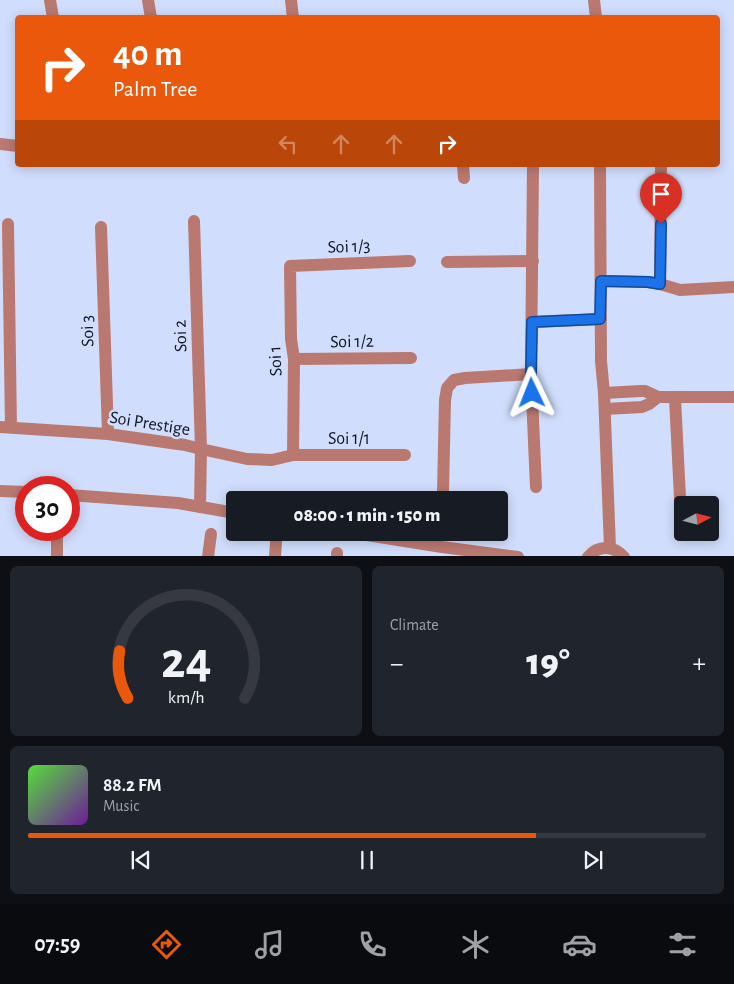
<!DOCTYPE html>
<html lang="en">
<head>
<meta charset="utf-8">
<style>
  :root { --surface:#171b24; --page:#20242c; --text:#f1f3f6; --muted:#9ea1a6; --line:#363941; --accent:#ea580c }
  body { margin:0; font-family:"Alegreya Sans",sans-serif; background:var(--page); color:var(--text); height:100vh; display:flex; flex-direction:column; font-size:19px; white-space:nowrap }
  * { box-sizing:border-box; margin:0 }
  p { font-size:16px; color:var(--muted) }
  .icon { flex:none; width:28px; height:28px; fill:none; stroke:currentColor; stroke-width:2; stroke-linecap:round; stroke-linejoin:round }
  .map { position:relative; height:556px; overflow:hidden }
  .drawer { display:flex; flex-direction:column; gap:10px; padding:10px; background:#0d0f14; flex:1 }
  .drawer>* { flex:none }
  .guide { position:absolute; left:15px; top:15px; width:705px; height:152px; border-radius:5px; box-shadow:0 2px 12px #0003; background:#ea580c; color:#fff; overflow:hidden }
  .needle { width:32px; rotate:83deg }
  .controls { position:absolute; left:674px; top:496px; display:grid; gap:10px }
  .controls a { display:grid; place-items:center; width:45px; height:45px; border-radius:5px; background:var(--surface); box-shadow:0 2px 12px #0003; font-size:25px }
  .speed { position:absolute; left:15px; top:476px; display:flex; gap:10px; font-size:25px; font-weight:700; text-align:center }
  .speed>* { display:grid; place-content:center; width:65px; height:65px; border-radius:50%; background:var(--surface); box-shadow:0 2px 12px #0003; line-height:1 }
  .speed .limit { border:8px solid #d22; background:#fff; color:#111 }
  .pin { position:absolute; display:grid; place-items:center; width:42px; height:42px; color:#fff; margin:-51px -21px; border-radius:50% 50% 50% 0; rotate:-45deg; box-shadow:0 0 5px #0007 }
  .pin .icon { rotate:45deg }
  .me { position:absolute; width:55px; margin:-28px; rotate:358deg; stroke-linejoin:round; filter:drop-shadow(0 0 4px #0008) }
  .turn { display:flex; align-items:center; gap:18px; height:105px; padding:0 15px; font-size:22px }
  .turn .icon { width:65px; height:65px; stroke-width:2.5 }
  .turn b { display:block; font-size:35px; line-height:42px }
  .lanes { display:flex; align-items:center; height:48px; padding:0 15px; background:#0003; justify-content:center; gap:25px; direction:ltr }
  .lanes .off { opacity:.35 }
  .big { font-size:38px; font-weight:800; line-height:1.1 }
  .drawer .tile { flex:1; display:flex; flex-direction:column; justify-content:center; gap:8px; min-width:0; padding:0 18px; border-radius:8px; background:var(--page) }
  .drawer .dial { align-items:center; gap:0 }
  .dial svg { height:130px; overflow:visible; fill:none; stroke:var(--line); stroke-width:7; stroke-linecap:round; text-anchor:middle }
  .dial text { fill:var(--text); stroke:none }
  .song { display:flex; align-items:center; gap:15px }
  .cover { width:60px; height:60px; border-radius:8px; background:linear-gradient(135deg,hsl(110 70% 55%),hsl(280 70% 35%)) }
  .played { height:5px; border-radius:2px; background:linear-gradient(90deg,var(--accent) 75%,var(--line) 75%) }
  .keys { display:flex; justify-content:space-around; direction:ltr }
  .heat { display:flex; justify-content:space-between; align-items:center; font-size:28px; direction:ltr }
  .drawer .tiles { flex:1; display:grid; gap:10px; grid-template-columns:1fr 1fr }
  .tile:last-child { grid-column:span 2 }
  .trip { position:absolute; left:226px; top:491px; width:282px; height:50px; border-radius:5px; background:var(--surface); box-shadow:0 2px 12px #0003; font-weight:800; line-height:50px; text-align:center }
  .tabs { display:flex; height:80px; justify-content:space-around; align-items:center; background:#090b0e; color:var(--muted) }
  .tabs .icon { width:35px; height:35px }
  .tabs .current { color:var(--accent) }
  .tabs b { font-size:22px; color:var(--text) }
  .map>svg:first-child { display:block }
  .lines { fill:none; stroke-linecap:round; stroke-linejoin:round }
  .minor { stroke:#ba7970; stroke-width:12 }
  .route-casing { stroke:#114b97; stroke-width:12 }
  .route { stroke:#1a73e8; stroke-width:9 }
  .labels { text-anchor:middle; stroke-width:5; stroke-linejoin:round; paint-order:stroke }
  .street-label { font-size:18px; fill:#0f1421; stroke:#d0ddfc }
</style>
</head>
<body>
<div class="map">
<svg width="734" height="557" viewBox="0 0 734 557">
  <rect width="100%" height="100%" fill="#d0ddfc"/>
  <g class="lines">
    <g class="minor">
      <polyline points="50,0 53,18"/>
      <polyline points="148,0 151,18"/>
      <polyline points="291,0 293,18"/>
      <polyline points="594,0 596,18"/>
      <polyline points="0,144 18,146"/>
      <polyline points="463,165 464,178"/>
      <polyline points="533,165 531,374 536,487"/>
      <polyline points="600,165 601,361 604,393 610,548"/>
      <polyline points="194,221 201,449 200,507"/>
      <polyline points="8,224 11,427"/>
      <polyline points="101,227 108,434"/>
      <polyline points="447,262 533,261"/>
      <polyline points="601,281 648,282 660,284 680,290 734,287"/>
      <polyline points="660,284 661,165"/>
      <polyline points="532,322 601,319"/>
      <polyline points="294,359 411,358"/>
      <polyline points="604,393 641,391 645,391 658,397 734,397"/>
      <polyline points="675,398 681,518"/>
      <polyline points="605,409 642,407 649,404 658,397"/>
      <polyline points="0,427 108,434 185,445 201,449 247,459 272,460 293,455 405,455"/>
      <polyline points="293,455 294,359 291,339 290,266 410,261"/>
      <polyline points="0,491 26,492"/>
      <polyline points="443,492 445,400 447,388 454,380 465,378 531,374"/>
      <polyline points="69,495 178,503 235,513"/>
      <polyline points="348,532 442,547 518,557"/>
      <polyline points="57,557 57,530"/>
      <polyline points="208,557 211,534"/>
      <polyline points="275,557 276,542"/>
      <polyline points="337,557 337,553"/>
      <path d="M588,557C598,545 613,545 624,557"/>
    </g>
  </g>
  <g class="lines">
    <defs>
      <polyline id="route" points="532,393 531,374 532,322 600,319 601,281 648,282 660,284 661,224"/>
    </defs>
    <use href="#route" class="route-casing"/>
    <use href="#route" class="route"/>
  </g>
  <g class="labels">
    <g class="street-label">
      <text transform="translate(349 246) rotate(-2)" y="6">Soi 1/3</text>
      <text transform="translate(87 331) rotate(-92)" y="6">Soi 3</text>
      <text transform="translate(180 336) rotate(-92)" y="6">Soi 2</text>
      <text transform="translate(352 341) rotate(-1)" y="6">Soi 1/2</text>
      <text transform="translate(275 361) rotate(-93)" y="6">Soi 1</text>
      <text transform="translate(150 423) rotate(9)" y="6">Soi Prestige</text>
      <text x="349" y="444">Soi 1/1</text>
    </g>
  </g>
</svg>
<div class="controls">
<a><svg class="needle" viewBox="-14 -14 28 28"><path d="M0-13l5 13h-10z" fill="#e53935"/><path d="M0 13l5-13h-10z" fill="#9ea1a6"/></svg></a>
</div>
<div class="speed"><div class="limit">30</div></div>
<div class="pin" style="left:661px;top:224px;background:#d93025"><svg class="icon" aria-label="arrive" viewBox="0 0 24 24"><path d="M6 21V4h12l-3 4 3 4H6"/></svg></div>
<svg class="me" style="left:532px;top:393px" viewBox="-20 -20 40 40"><path d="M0-17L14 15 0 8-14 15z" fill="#1a73e8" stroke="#fff" stroke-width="4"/></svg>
<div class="trip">08:00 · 1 min · 150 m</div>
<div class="guide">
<div class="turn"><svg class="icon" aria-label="right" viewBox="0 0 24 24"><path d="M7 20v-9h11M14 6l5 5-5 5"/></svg><div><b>40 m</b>Palm Tree</div></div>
<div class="lanes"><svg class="icon off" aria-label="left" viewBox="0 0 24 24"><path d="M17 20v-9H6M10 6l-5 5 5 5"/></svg><svg class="icon off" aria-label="ahead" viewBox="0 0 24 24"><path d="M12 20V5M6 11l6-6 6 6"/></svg><svg class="icon off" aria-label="ahead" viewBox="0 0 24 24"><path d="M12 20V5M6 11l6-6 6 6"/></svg><svg class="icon" aria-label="right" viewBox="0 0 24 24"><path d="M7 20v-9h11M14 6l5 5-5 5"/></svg></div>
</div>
</div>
<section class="drawer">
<div class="tiles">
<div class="tile dial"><svg viewBox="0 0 100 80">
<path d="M14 69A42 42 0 1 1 86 69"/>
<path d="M14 69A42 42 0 0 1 9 40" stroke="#ea580c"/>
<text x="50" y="56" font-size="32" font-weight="700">24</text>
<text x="50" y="72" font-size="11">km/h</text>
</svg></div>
<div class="tile"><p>Climate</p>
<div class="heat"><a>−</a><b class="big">19°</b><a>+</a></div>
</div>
<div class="tile">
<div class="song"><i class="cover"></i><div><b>88.2 FM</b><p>Music</p></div></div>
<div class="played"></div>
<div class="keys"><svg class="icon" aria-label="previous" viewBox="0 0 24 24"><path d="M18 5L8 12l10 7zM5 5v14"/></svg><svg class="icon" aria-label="pause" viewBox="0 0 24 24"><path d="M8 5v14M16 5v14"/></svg><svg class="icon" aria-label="next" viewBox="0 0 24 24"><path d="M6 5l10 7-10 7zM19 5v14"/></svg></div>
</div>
</div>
</section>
<nav class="tabs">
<b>07:59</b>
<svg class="icon current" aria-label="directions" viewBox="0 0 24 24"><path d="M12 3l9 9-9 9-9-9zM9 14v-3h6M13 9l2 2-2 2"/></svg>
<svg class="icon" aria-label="music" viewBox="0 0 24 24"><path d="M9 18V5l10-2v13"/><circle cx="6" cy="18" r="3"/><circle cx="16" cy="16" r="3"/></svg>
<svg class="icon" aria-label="phone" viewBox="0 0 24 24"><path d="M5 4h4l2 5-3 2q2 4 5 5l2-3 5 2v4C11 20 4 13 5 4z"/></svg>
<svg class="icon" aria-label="climate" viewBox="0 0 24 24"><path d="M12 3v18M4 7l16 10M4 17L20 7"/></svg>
<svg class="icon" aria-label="car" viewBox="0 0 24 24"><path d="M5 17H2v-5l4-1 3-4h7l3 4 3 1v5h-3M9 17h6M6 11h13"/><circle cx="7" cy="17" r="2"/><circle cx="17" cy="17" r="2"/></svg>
<svg class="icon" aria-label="filters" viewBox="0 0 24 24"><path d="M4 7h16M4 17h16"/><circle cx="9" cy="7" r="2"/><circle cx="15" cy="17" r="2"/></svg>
</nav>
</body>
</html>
